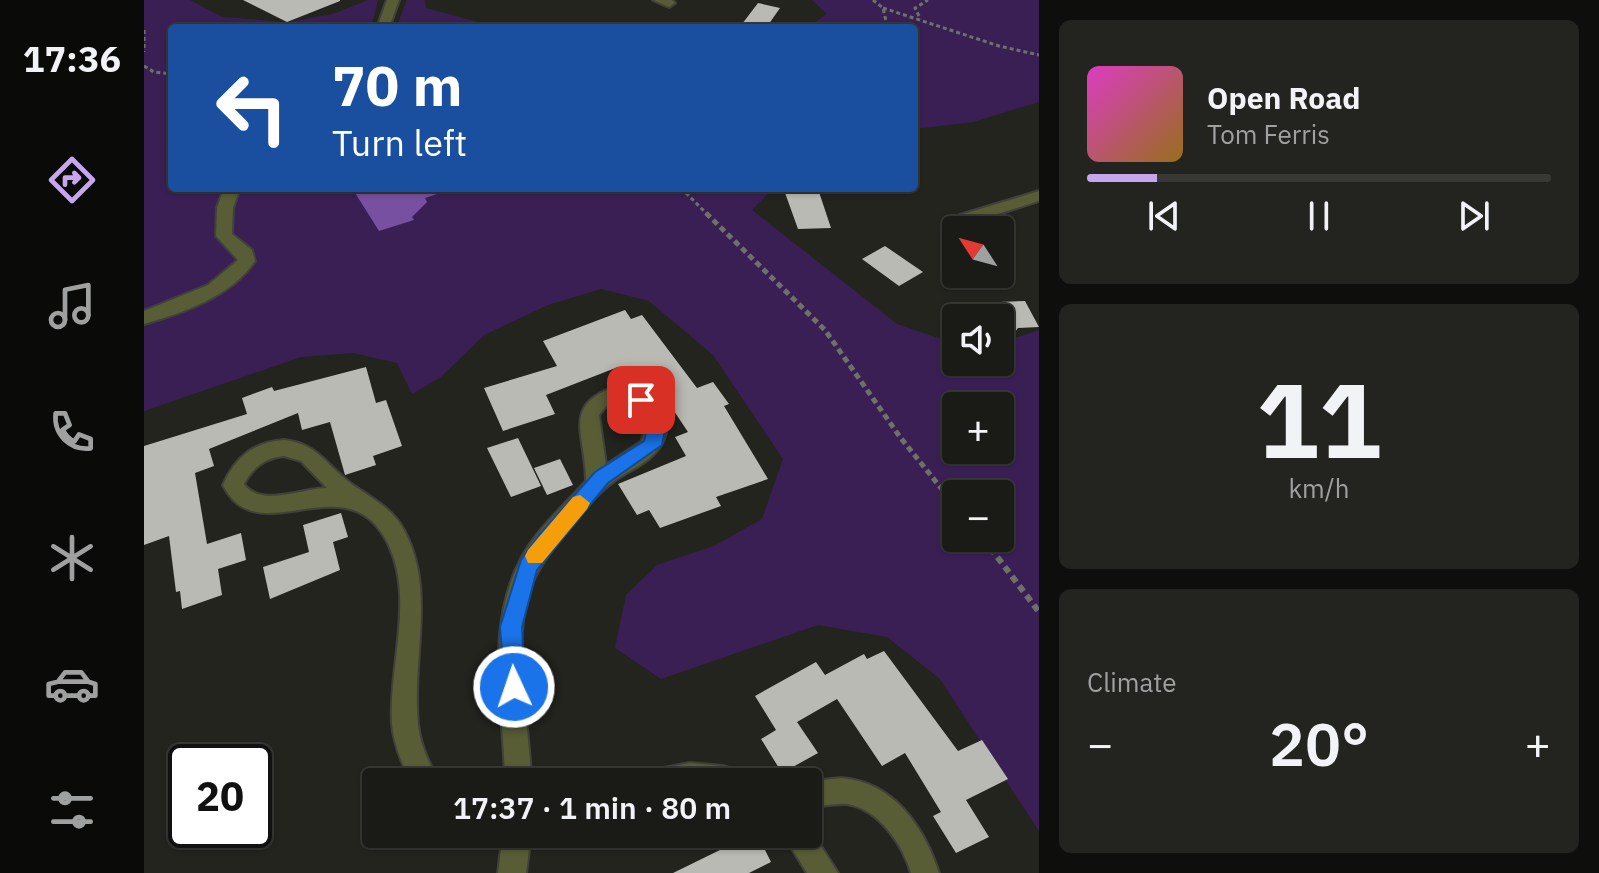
<!DOCTYPE html>
<html lang="en">
<head>
<meta charset="utf-8">
<style>
  :root { --surface:#1a1b16; --page:#23241f; --text:#f1f3f6; --muted:#9fa1a1; --line:#383935; --accent:#c7a6f0 }
  body { margin:0; font-family:"IBM Plex Sans",sans-serif; background:var(--page); color:var(--text); height:100vh; display:flex; flex-direction:column; font-size:30px; white-space:nowrap }
  * { box-sizing:border-box; margin:0 }
  p { font-size:26px; color:var(--muted) }
  .icon { flex:none; width:44px; height:44px; fill:none; stroke:currentColor; stroke-width:2; stroke-linecap:round; stroke-linejoin:round }
  .map { position:relative; flex:1; overflow:hidden }
  .sheet { display:flex; flex-direction:column; gap:20px; padding:20px; background:#0e0f0c; width:560px }
  .sheet>* { flex:none }
  .hud { position:absolute; left:24px; top:24px; width:750px; height:168px; border-radius:8px; box-shadow:0 2px 6px #0004,0 0 0 2px var(--line); background:#1a4fa0; color:#fff; overflow:hidden }
  .needle { width:52px; rotate:306deg }
  .controls { position:absolute; left:798px; top:216px; display:grid; gap:16px }
  .controls a { display:grid; place-items:center; width:72px; height:72px; border-radius:8px; background:var(--surface); box-shadow:0 2px 6px #0004,0 0 0 2px var(--line); font-size:40px }
  .speed { position:absolute; left:24px; top:744px; display:flex; gap:16px; font-size:40px; font-weight:700; text-align:center }
  .speed>* { display:grid; place-content:center; width:104px; height:104px; border-radius:50%; background:var(--surface); box-shadow:0 2px 6px #0004,0 0 0 2px var(--line); line-height:1 }
  .speed .limit { border:4px solid #111; border-radius:12px; background:#fff; color:#111 }
  .pin { position:absolute; display:grid; place-items:center; width:68px; height:68px; color:#fff; margin:-34px; border-radius:16px; box-shadow:0 4px 12px #0006 }
  .me { position:absolute; width:88px; margin:-44px; rotate:357deg; stroke-linejoin:round; filter:drop-shadow(0 0 6px #0008) }
  .turn { display:flex; align-items:center; gap:28px; height:168px; padding:0 32px; font-size:36px }
  .turn .icon { width:104px; height:104px; stroke-width:2.5 }
  .turn b { display:block; font-size:56px; line-height:68px }
  .big { font-size:60px; font-weight:600; line-height:1.1 }
  .sheet .card { flex:1; display:flex; flex-direction:column; justify-content:center; gap:12px; min-width:0; padding:0 28px; border-radius:12px; background:var(--page) }
  .sheet .dial { align-items:center; gap:0 }
  .dial b { font-size:104px; line-height:1 }
  .song { display:flex; align-items:center; gap:24px }
  .cover { width:96px; height:96px; border-radius:12px; background:linear-gradient(135deg,hsl(310 70% 55%),hsl(40 70% 35%)) }
  .played { height:8px; border-radius:4px; background:linear-gradient(90deg,var(--accent) 15%,var(--line) 15%) }
  .keys { display:flex; justify-content:space-around; direction:ltr }
  .heat { display:flex; justify-content:space-between; align-items:center; font-size:44px; direction:ltr }
  .trip { position:absolute; left:218px; top:768px; width:460px; height:80px; border-radius:8px; background:var(--surface); box-shadow:0 2px 6px #0004,0 0 0 2px var(--line); font-weight:600; line-height:80px; text-align:center }
  main { display:flex; flex:1; min-height:0 }
  .dock { display:flex; flex-direction:column; width:144px; justify-content:space-around; align-items:center; background:#0a0b09; color:var(--muted) }
  .dock .icon { width:56px; height:56px }
  .dock .active { color:var(--accent) }
  .dock b { font-size:36px; color:var(--text) }
  .map>svg:first-child { display:block }
  .green { fill:#3a1f55; fill-rule:evenodd }
  .water { fill:#7750a1 }
  .building { fill:#b9bab3 }
  .lines { fill:none; stroke-linecap:round; stroke-linejoin:round }
  .minor-casing { stroke:#40413b; stroke-width:4 }
  .path-far2 { stroke:#6f706b; stroke-width:3; stroke-dasharray:4 3; stroke-linecap:butt }
  .path-far1 { stroke:#6f706b; stroke-width:5; stroke-dasharray:6 4; stroke-linecap:butt }
  .path { stroke:#6f706b; stroke-width:6; stroke-dasharray:7 5; stroke-linecap:butt }
  .minor { fill:#585d36; fill-rule:evenodd }
  .route { fill:#1a73e8; stroke:#114b97; stroke-width:2 }
  .slow { fill:#f59e0b }
</style>
</head>
<body>
<main>
<nav class="dock">
<b>17:36</b>
<svg class="icon active" aria-label="directions" viewBox="0 0 24 24"><path d="M12 3l9 9-9 9-9-9zM9 14v-3h6M13 9l2 2-2 2"/></svg>
<svg class="icon" aria-label="music" viewBox="0 0 24 24"><path d="M9 18V5l10-2v13"/><circle cx="6" cy="18" r="3"/><circle cx="16" cy="16" r="3"/></svg>
<svg class="icon" aria-label="phone" viewBox="0 0 24 24"><path d="M5 4h4l2 5-3 2q2 4 5 5l2-3 5 2v4C11 20 4 13 5 4z"/></svg>
<svg class="icon" aria-label="climate" viewBox="0 0 24 24"><path d="M12 3v18M4 7l16 10M4 17L20 7"/></svg>
<svg class="icon" aria-label="car" viewBox="0 0 24 24"><path d="M5 17H2v-5l4-1 3-4h7l3 4 3 1v5h-3M9 17h6M6 11h13"/><circle cx="7" cy="17" r="2"/><circle cx="17" cy="17" r="2"/></svg>
<svg class="icon" aria-label="filters" viewBox="0 0 24 24"><path d="M4 7h16M4 17h16"/><circle cx="9" cy="7" r="2"/><circle cx="15" cy="17" r="2"/></svg>
</nav>
<div class="map">
<svg width="895" height="873" viewBox="0 0 895 873">
  <rect width="100%" height="100%" fill="#23241e"/>
  <g class="green">
    <path d="M0,0H46L78,17L143,22L189,14L224,0H234L227,28H28V188H630L608,210L753,324L812,344V362H856V343L895,330V831L796,679L743,637L674,625L517,679L471,648L482,595L513,565L570,546L618,519L639,459L569,355L505,301L457,289L404,305L340,335L297,377L268,394L253,363L209,353L157,357L0,411ZM812,406H856V450H812ZM812,494H856V538H812Z"/>
    <polygon points="263,0 281,0 282,8 356,28 252,28"/>
    <polygon points="668,0 895,0 895,102 829,122 770,129 770,28 663,28 683,14"/>
  </g>
  <polygon class="water" points="208,188 300,188 302,191 281,198 283,202 268,217 270,220 235,231"/>
  <g class="building">
    <polygon points="99,0 196,0 196,1 143,22"/>
    <polygon points="614,3 636,8 622,28 595,28"/>
    <polygon points="674,189 687,228 654,229 640,190"/>
    <polygon points="741,246 779,272 755,286 718,259"/>
    <polygon points="881,301 895,327 874,328 856,351 856,302"/>
    <polygon points="481,310 487,319 498,315 553,388 569,382 585,404 580,406 624,479 572,497 577,506 516,528 505,510 493,515 474,484 542,456 531,437 544,432 504,372 483,380 474,367 402,395 411,414 359,431 340,388 413,366 399,341"/>
    <polygon points="222,367 232,403 242,400 258,446 229,456 232,465 201,475 186,422 158,430 154,413 65,449 70,466 51,473 63,544 97,533 102,560 74,569 78,595 38,609 36,591 32,592 25,536 0,545 0,446 103,414 98,398 128,387 130,391"/>
    <polygon points="374,438 397,486 367,497 343,448"/>
    <polygon points="416,459 429,485 403,495 390,468"/>
    <polygon points="197,513 204,537 189,542 196,570 126,599 119,567 165,552 159,525"/>
    <polygon points="740,651 814,751 838,740 864,779 822,800 845,837 812,853 789,816 797,812 761,753 738,766 693,699 653,722 674,753 638,773 617,739 632,730 611,696 672,662 681,675 720,654 723,659"/>
    <polygon points="571,834 613,834 627,862 605,873 529,873 578,849"/>
  </g>
  <g class="lines">
    <defs>
      <g id="minor">
        <polygon points="243,0 255,0 245,28 233,28"/>
        <polygon points="509,0 528,0 531,3 525,7"/>
        <path d="M80,188H96L89,208L88,234L108,250L111,261C88,296 39,313 0,324V311L64,285L94,260L72,236L73,208Z"/>
        <polygon points="895,191 895,201 822,224 814,219 816,215"/>
        <path d="M474,386C500,390 535,412 518,443C508,462 487,469 470,481C444,500 399,556 387,586C365,647 386,720 387,782H361C360,707 340,627 378,557C394,528 420,506 442,481C442,435 416,404 474,386ZM474,400L496,411L502,428L497,442L462,465L455,415L465,403Z"/>
        <path d="M140,440C172,443 182,464 205,482C222,495 245,506 257,525C294,586 267,657 274,724C276,746 286,763 294,782H267C258,764 250,745 248,724C244,666 273,593 241,538C199,464 113,554 79,485C91,458 109,442 140,440ZM140,456L157,461L183,488C158,488 117,508 100,484C109,467 121,458 140,456Z"/>
        <polygon points="546,763 579,766 600,773 604,782 489,782 493,773"/>
        <path d="M697,778C750,782 780,827 795,873H767C759,845 735,809 703,804C690,803 677,807 664,807V782H661Z"/>
        <polygon points="664,826 694,873 663,873 639,834 664,834"/>
        <polygon points="359,834 387,834 382,873 354,873"/>
      </g>
    </defs>
    <use href="#minor" class="minor-casing"/>
    <g class="path-far2">
      <polyline points="729,0 739,8 742,21 737,28"/>
      <polyline points="739,8 855,46 895,55"/>
      <polyline points="775,16 771,8 784,0"/>
      <polyline points="0,30 0,52"/>
      <polyline points="0,66 10,72 28,74"/>
      <polyline points="537,188 564,215"/>
    </g>
    <polyline class="path-far1" points="562,213 681,330 756,437 805,498"/>
    <g class="path">
      <polyline points="804,496 812,507"/>
      <polyline points="839,538 895,612"/>
    </g>
    <use href="#minor" class="minor"/>
  </g>
  <polygon class="route" points="497,394 504,396 522,425 518,445 464,483 393,570 378,627 381,687 378,695 370,698 362,695 356,627 377,560 395,535 451,472 500,441 504,425 489,400"/>
  <polygon class="slow" points="436,495 446,503 443,509 398,563 384,563 381,556 384,550 429,497"/>
</svg>
<div class="controls">
<a><svg class="needle" viewBox="-14 -14 28 28"><path d="M0-13l5 13h-10z" fill="#e53935"/><path d="M0 13l5-13h-10z" fill="#9fa1a1"/></svg></a>
<a><svg class="icon" aria-label="sound" viewBox="0 0 24 24"><path d="M4 9h4l5-4v14l-5-4H4zM17 9q2 3 0 6"/></svg></a>
<a>+</a>
<a>−</a>
</div>
<div class="speed"><div class="limit">20</div></div>
<div class="pin" style="left:497px;top:400px;background:#d93025"><svg class="icon" aria-label="arrive" viewBox="0 0 24 24"><path d="M6 21V4h12l-3 4 3 4H6"/></svg></div>
<svg class="me" style="left:370px;top:687px" viewBox="-20 -20 40 40"><circle r="17" fill="#1a73e8" stroke="#fff" stroke-width="3"/><path d="M0-11L8 9 0 5-8 9z" fill="#fff"/></svg>
<div class="trip">17:37 · 1 min · 80 m</div>
<div class="hud">
<div class="turn"><svg class="icon" aria-label="left" viewBox="0 0 24 24"><path d="M17 20v-9H6M10 6l-5 5 5 5"/></svg><div><b>70 m</b>Turn left</div></div>
</div>
</div>
<section class="sheet">
<div class="card">
<div class="song"><i class="cover"></i><div><b>Open Road</b><p>Tom Ferris</p></div></div>
<div class="played"></div>
<div class="keys"><svg class="icon" aria-label="previous" viewBox="0 0 24 24"><path d="M18 5L8 12l10 7zM5 5v14"/></svg><svg class="icon" aria-label="pause" viewBox="0 0 24 24"><path d="M8 5v14M16 5v14"/></svg><svg class="icon" aria-label="next" viewBox="0 0 24 24"><path d="M6 5l10 7-10 7zM19 5v14"/></svg></div>
</div>
<div class="card dial"><b>11</b><p>km/h</p></div>
<div class="card"><p>Climate</p>
<div class="heat"><a>−</a><b class="big">20°</b><a>+</a></div>
</div>
</section>
</main>
</body>
</html>
